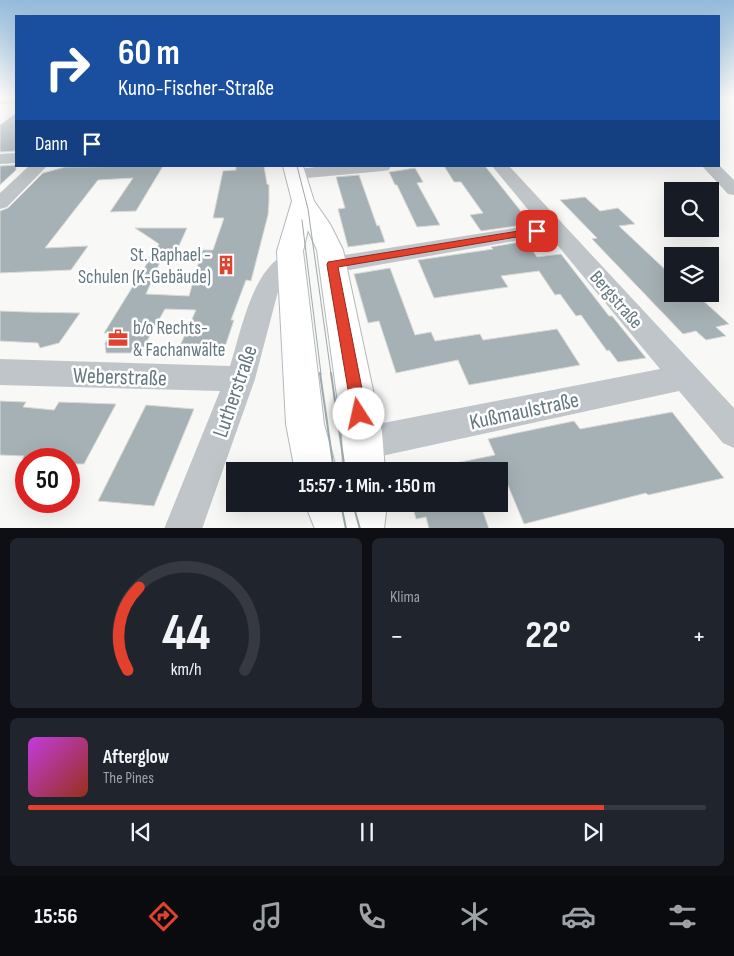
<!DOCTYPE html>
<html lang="de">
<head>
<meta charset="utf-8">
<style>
  :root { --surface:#171b24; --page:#20242c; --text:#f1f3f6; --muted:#9ea1a6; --line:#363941; --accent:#e1412d }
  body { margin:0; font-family:"Sofia Sans Condensed",sans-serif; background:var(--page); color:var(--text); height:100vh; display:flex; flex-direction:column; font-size:19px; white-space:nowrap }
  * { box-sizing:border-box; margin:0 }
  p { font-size:16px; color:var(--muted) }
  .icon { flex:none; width:28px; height:28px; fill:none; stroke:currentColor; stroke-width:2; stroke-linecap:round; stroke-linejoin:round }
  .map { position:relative; height:528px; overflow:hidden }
  .side { display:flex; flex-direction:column; gap:10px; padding:10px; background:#0d0f14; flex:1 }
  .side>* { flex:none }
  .guide { position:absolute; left:15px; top:15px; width:705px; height:152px; border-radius:0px; box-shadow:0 5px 20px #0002; background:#1a4fa0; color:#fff; overflow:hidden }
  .tools { position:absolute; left:664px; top:182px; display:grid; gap:10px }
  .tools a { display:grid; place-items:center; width:55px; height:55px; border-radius:0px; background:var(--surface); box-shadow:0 5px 20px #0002; font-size:25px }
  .speed { position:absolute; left:15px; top:448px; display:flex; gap:10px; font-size:25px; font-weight:700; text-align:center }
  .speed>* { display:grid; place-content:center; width:65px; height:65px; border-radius:50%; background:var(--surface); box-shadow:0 5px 20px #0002; line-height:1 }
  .speed .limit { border:8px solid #d22; background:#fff; color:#111 }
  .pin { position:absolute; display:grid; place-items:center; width:42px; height:42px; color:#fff; margin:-21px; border-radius:10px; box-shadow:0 2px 8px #0006 }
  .me { position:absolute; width:55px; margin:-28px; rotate:350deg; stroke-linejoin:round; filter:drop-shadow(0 0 4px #0008) }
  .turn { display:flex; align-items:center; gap:18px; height:105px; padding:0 20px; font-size:22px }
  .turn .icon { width:65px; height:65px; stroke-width:2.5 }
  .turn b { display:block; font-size:35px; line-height:42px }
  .then { display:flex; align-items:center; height:48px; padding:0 20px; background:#0003; gap:10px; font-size:19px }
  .big { font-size:38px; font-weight:700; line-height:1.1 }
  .side .tile { flex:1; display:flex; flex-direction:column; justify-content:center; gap:8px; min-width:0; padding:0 18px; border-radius:8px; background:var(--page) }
  .side .dial { align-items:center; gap:0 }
  .dial svg { height:130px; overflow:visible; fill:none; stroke:var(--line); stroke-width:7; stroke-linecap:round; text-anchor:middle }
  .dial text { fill:var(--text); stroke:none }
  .song { display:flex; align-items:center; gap:15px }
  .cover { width:60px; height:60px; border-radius:8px; background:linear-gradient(135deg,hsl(290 70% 55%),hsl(10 70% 35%)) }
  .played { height:5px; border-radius:2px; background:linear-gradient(90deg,var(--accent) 85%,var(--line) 85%) }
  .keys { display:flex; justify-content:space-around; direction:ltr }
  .heat { display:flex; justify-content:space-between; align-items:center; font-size:28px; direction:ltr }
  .side .tiles { flex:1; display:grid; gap:10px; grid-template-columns:1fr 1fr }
  .tile:last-child { grid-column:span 2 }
  .trip { position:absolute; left:226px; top:462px; width:282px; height:50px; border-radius:0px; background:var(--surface); box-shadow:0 5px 20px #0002; font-weight:700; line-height:50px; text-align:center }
  .dock { display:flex; height:80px; justify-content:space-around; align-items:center; background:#090b0e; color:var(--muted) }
  .dock .icon { width:35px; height:35px }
  .dock .on { color:var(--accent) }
  .dock b { font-size:22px; color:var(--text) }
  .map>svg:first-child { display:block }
  .building { fill:#a6b1b5; stroke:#dadad8 }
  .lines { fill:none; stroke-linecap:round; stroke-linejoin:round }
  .major-casing { stroke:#b3b9bc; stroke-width:2 }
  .minor { fill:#bfc5c8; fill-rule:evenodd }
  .major { fill:#fff; fill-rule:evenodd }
  .tram-far1 { stroke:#9fa8ac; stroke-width:1 }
  .tram { stroke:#9fa8ac; stroke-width:2 }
  .route { fill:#e1412d; stroke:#922a1d }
  .labels { text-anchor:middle; stroke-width:5; stroke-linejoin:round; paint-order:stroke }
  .poi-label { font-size:19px; fill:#647880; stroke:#fff; text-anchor:end }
  .street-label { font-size:19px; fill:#647880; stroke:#fff }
  .near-street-label { font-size:22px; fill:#647880; stroke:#fff }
</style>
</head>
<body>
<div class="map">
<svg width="734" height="529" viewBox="0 0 734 529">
  <rect width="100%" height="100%" fill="#f8f8f6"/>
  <g class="building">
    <polygon points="16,113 16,151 0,152 0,125"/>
    <polygon points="16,165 16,170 0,185 0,166"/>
    <polygon points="163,166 136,211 110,212 133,178 98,180 45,248 88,246 71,270 0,273 0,211 8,208 43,173 65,167"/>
    <polygon points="236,166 264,166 267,184 269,185 269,202 268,215 251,281 246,280 231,320 234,320 226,344 219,348 211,349 179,348 196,310 165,309 142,350 134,350 132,353 106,353 105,343 111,333 104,333 159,244 135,228 187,228 177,250 160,250 164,253 146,294 189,296 202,250 213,250 224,218 213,218 223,171 236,170"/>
    <polygon points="444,166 485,166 531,224 481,231 470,215 483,213 461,182 454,182"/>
    <polygon points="415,168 423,182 417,183 440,225 417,227 397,185 395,185 389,172"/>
    <polygon points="359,175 377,226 379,225 385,242 348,247 338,209 345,208 336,177"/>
    <polygon points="585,197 600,211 618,208 635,224 619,226 672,276 672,294 679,294 685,299 699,297 729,324 716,327 726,336 706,340 696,331 683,334 592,239 597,238 560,200"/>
    <polygon points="526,241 537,257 561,254 609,316 612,316 646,358 618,362 609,350 607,351 581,315 576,316 560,294 555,295 539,271 501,276 508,287 434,298 418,260 493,249 491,247"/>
    <polygon points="390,268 415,335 431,332 435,341 480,334 483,340 557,329 580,365 469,385 458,360 396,373 379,321 368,323 354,274"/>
    <polygon points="0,311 27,312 80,313 59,343 40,348 38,343 0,341"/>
    <polygon points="0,401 26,402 23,407 54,410 59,402 116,404 84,464 69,464 69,459 22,459 24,456 0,455"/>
    <polygon points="146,405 194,409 154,506 98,501"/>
    <polygon points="672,412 724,478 648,495 646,493 524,524 502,471 447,471 446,465 495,455 488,439 574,421 580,429"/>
    <polygon points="412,504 473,504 475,508 481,506 489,529 429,529 426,517 416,519"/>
  </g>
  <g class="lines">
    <defs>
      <g id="major">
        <polygon points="283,166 303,166 314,201 330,224 343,250 382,432 385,471 343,471 342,432 317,250 308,230 303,251 324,424 337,471 295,471 286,424 277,251 292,201"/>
        <polygon points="305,504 387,504 384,529 315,529"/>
      </g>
    </defs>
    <use href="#major" class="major-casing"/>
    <g class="minor">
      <rect x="0" y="98" width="16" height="6"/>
      <polygon points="16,153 16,163 0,164 0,154"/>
      <polygon points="719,165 734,180 734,195 728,194 702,166"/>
      <polygon points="29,166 47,166 7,207 0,209 0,193"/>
      <polygon points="325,166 391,166 389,170 383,171 296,179 290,178 287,174 290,170"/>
      <polygon points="492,166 509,166 734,408 734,448 723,443 679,391 377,457 363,463 351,458 346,446 351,434 373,425 660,369 549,235 332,273 324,270 321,265 324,260 332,257 540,224"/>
      <path d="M291,252L299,255L302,260C296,269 287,275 280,284L255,379L202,529H164L220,391L0,385V359L230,366C241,332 253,263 291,252Z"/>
    </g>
    <use href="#major" class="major"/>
    <g class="tram-far1">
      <polyline points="297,166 308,209 331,374"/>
      <polyline points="302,220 321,374"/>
    </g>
    <g class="tram">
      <polyline points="320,373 334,471"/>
      <polyline points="331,373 345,471"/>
      <polyline points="341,504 346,529"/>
      <polyline points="353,504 360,529"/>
    </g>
  </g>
  <linearGradient id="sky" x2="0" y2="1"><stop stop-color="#94bbdb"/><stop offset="0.57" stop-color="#fcfcfb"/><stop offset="1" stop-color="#fcfcfb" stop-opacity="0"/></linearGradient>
  <rect width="734" height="172" fill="url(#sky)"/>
  <polygon class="route" points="537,228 540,229 542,231 540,233 338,267 367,414 364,419 359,422 353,419 327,265 328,262"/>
  <defs>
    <symbol id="building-bare" viewBox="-9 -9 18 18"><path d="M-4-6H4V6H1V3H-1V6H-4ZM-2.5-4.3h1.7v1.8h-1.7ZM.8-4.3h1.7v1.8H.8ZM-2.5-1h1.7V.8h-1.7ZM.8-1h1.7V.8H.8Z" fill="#e1412d" stroke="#fff" stroke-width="2.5" paint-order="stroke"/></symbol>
    <symbol id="office-bare" viewBox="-9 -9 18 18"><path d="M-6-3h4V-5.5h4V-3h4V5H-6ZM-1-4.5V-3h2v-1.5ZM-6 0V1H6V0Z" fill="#e1412d" stroke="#fff" stroke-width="2.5" paint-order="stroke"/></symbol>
  </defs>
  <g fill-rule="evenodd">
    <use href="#building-bare" x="212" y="251" width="28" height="28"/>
    <use href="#office-bare" x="104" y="324" width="28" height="28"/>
  </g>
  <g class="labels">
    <g class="poi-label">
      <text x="211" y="261">St. Raphael -<tspan x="211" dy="22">Schulen (K-Gebäude)</tspan></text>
      <text x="133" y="334" text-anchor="start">b/o Rechts-<tspan x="133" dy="22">&amp; Fachanwälte</tspan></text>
    </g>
    <g class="street-label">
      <text transform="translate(617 299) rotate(49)" y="7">Bergstraße</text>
    </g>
    <g class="near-street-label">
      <text transform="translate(120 376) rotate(2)" y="8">Weberstraße</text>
      <text transform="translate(234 391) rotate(-71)" y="8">Lutherstraße</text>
      <text transform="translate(524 410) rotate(-12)" y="8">Kußmaulstraße</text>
    </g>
  </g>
</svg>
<div class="tools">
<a><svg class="icon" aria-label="search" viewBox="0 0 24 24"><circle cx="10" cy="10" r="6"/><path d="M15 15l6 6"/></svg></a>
<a><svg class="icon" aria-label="layers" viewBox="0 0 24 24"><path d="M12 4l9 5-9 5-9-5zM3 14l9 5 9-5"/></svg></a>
</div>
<div class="speed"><div class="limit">50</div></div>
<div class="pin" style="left:537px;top:231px;background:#d93025"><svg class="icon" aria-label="arrive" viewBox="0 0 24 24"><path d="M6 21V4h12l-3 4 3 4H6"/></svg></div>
<svg class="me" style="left:359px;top:414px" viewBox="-20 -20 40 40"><circle r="19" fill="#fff"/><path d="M0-13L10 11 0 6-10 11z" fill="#e1412d"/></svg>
<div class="trip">15:57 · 1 Min. · 150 m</div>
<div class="guide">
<div class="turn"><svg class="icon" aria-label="right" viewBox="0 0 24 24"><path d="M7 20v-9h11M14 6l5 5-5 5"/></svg><div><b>60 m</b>Kuno-Fischer-Straße</div></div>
<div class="then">Dann<svg class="icon" aria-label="arrive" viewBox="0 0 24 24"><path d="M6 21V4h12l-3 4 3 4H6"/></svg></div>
</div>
</div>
<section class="side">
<div class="tiles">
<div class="tile dial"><svg viewBox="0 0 100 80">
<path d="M14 69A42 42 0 1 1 86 69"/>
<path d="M14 69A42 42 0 0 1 21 18" stroke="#e1412d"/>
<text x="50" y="56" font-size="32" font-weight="700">44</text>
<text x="50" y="72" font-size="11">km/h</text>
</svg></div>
<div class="tile"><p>Klima</p>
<div class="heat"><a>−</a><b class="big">22°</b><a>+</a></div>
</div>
<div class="tile">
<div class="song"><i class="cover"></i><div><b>Afterglow</b><p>The Pines</p></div></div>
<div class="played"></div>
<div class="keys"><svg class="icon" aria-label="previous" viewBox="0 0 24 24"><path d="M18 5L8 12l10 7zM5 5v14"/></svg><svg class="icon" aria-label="pause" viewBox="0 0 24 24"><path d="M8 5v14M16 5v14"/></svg><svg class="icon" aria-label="next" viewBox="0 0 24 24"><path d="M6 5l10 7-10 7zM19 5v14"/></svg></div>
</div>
</div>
</section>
<nav class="dock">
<b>15:56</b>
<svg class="icon on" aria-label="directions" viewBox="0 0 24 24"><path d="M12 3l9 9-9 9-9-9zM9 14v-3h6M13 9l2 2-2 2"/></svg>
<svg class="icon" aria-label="music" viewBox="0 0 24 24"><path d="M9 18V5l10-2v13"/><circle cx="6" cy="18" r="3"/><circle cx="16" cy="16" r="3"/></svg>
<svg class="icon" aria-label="phone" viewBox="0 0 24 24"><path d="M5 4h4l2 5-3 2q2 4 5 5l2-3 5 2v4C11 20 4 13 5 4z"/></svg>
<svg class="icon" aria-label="climate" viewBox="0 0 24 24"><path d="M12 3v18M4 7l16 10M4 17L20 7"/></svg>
<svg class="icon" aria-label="car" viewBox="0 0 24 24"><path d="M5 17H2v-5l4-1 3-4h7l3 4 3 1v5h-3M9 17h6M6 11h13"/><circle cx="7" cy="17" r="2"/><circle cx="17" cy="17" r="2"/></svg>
<svg class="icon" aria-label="filters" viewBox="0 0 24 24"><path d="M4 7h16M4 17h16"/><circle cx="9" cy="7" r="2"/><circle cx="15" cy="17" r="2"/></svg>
</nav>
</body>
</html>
